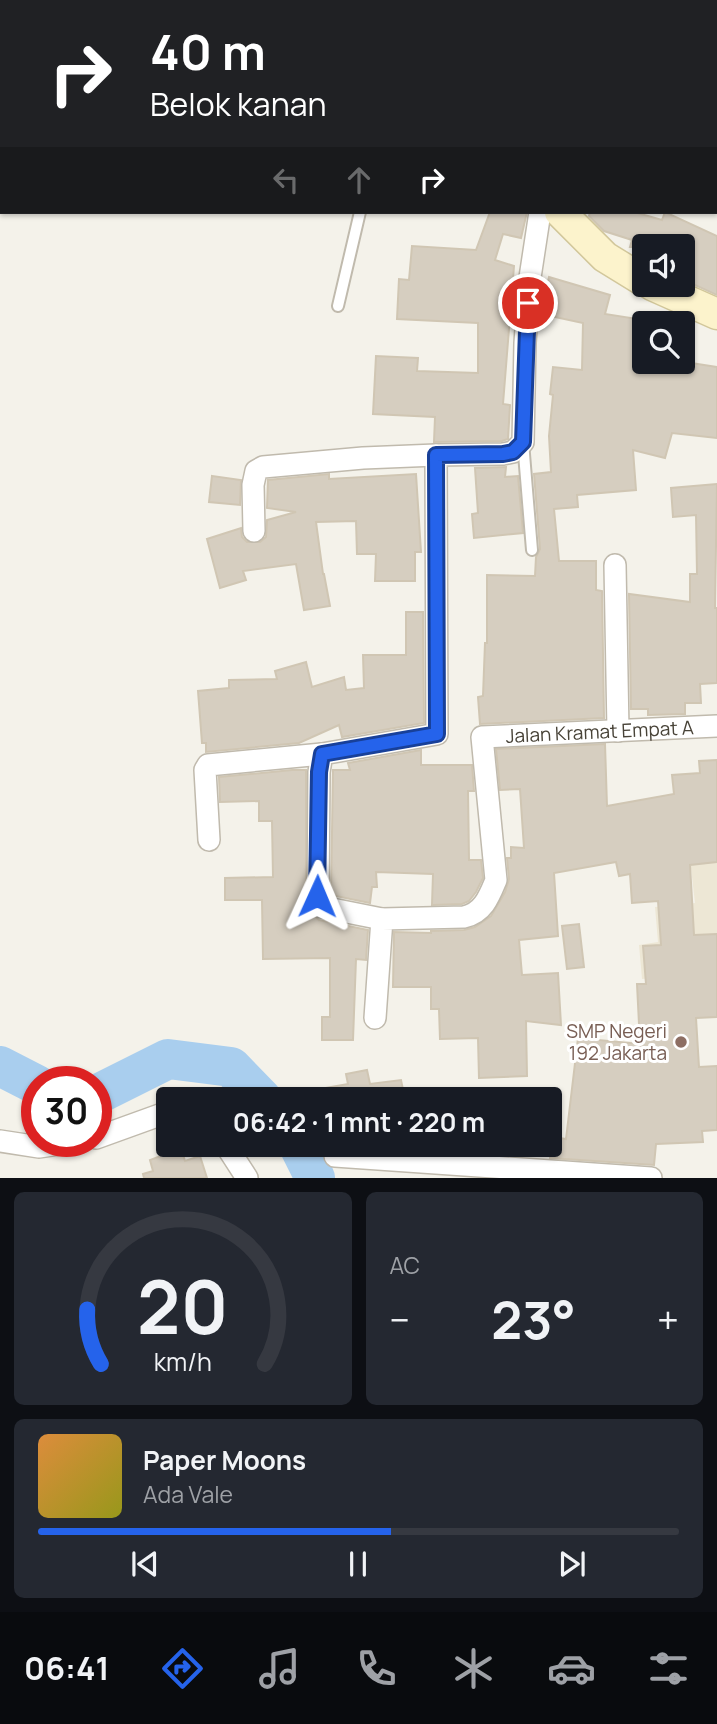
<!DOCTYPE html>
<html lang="id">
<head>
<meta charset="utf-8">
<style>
  :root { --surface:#171b24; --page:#242831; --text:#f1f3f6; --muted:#9ea1a6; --line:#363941; --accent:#2563eb }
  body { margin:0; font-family:Manrope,sans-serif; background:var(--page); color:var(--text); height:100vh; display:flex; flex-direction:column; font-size:26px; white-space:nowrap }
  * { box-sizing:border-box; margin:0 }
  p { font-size:23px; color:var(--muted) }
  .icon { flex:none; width:38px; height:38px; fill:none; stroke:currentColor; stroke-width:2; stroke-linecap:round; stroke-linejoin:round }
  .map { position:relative; height:1178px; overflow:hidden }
  .side { display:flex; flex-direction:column; gap:14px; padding:14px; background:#0d0f14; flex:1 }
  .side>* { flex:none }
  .guide { position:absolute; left:0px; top:0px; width:718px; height:214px; box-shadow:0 2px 5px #0004; background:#202124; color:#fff; overflow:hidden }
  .controls { position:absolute; left:632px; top:234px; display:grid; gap:14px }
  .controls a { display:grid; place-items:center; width:63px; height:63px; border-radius:7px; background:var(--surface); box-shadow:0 2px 5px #0004; font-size:35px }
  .speed { position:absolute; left:21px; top:1066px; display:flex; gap:14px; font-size:35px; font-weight:700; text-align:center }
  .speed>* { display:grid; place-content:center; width:91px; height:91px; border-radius:50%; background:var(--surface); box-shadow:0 2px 5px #0004; line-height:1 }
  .speed .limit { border:10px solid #d22; background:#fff; color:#111 }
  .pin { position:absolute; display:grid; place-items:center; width:60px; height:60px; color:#fff; margin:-30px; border:4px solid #fff; border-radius:50%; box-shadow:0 2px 7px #0007 }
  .me { position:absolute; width:77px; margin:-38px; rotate:1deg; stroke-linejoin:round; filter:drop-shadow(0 0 5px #0008) }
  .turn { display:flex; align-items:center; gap:24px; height:147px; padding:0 35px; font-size:32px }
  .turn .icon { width:91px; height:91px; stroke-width:2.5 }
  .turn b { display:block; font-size:49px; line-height:60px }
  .lanes { display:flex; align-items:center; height:66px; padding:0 35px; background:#0003; justify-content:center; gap:35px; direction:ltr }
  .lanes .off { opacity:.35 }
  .big { font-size:52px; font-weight:700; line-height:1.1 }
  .side .card { flex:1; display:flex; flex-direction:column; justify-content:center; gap:10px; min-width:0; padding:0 24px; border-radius:10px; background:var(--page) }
  .side .dial { align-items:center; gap:0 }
  .dial svg { height:182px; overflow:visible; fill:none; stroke:var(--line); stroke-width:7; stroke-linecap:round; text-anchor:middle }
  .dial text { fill:var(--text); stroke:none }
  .song { display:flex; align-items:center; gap:21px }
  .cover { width:84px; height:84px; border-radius:10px; background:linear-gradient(135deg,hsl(30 70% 55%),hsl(60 70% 35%)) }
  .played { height:7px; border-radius:4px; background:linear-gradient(90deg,var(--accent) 55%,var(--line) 55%) }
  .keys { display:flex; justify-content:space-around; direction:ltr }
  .heat { display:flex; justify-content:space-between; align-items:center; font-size:38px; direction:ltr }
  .side .tiles { flex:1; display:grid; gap:14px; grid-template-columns:1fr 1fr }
  .card:last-child { grid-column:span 2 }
  .trip { position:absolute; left:156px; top:1087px; width:406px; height:70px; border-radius:7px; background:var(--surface); box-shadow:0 2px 5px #0004; font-weight:700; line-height:70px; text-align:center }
  .tab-bar { display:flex; height:112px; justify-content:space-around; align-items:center; background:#090b0e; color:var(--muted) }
  .tab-bar .icon { width:49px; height:49px }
  .tab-bar .selected { color:var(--accent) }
  .tab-bar b { font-size:32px; color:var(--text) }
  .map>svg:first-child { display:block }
  .education { fill:#ede7d5 }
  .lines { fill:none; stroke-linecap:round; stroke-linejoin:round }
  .river { stroke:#a9ceee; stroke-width:40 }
  .building { fill:#d6cec0; stroke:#d0c6b3; stroke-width:2 }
  .service-casing { stroke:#c0baad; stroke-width:14 }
  .minor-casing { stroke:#c0baad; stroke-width:24 }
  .secondary-casing { stroke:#d2c79b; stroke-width:33 }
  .service { stroke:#fff; stroke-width:10 }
  .minor { stroke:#fff; stroke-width:21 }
  .secondary { stroke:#fcf3cc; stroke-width:30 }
  .route-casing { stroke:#184099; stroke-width:18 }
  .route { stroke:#2563eb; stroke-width:12 }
  .education-dot { fill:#8d6e63; stroke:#fff; stroke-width:2.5 }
  .labels { text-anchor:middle; stroke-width:6; stroke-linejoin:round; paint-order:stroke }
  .street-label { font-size:19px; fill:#484338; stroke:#fff }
  .education-label { font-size:19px; fill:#785e54; stroke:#fff; text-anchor:end }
</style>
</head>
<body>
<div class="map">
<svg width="717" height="1178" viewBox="0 0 717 1178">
  <rect width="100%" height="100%" fill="#f4f2ea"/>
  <polygon class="education" points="717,822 717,973 642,979 639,945 658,942 655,907 695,903 686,825"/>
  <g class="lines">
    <g class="river">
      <polyline points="0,1066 37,1085"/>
      <polyline points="96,1095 168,1059 231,1067 262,1099"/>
      <polyline points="298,1144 315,1178"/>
    </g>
  </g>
  <g class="building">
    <polygon points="490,212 527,212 521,238 503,234 495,260 514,266 503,404 510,405 508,439 502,441 434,442 435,417 373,414 376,356 418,358 417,371 478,373 478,323 397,319 399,279 409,280 412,246 476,250"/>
    <polygon points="590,212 634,212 662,220 665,212 717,236 717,295 682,279 682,247 630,247 632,240 604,231 589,216"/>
    <polygon points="549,277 610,295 605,314 644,320 644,362 685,362 717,367 717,438 672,433 665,458 633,450 636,490 577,495 578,507 554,509 559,561 596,561 596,590 602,591 604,718 480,724 478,697 483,696 485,643 487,643 487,575 535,576 536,557 540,549 534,474 551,472 549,436 553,395 550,394 553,367 582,370 583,323 541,314"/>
    <polygon points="506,467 505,477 518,476 523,533 474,538 472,514 478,513 475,468"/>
    <polygon points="329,474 329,479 416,474 421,552 415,552 415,581 375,581 376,554 357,554 356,521 316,522 323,574 324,574 330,606 304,610 296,564 243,571 246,580 220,588 207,539 241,528 242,537 247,542 260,542 266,537 267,520 296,512 267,508 268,480"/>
    <polygon points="212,476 241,480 240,505 209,502"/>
    <polygon points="717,484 715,608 717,608 717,683 700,684 701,703 685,703 685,714 648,715 648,709 631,709 629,594 690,602 690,574 697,574 696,515 673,517 671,488"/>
    <polygon points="406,612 423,612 424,723 342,737 339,725 299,743 206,752 206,743 202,743 198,691 229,688 229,680 277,679 275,671 306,662 312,687 344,677 346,690 364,688 363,655 406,655"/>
    <polygon points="605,744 607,806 674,794 672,775 700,773 699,761 717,760 717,862 690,865 694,935 717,934 717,1017 696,1018 699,1067 717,1066 717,1130 702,1131 703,1142 656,1144 654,1165 550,1158 552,1137 566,1139 578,1038 640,1044 637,984 646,984 643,946 661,945 658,901 632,903 630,874 619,876 616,862 554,873 558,936 519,940 522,975 558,973 561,1025 526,1021 527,1076 479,1078 478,1038 440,1039 439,1009 431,1009 431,987 393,987 394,932 431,933 431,931 464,930 475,927 491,916 505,892 509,879 507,858 511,858 511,847 524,848 520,789 500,790 496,749"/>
    <polygon points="421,750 421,765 472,765 474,791 468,791 469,860 481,860 483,878 476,892 469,901 462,904 432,905 433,874 376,872 377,887 372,887 370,903 331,895 333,770 350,770 348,763"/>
    <polygon points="292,770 306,770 306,908 319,920 368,930 366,960 356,959 353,1040 322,1040 322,1017 330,1017 330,958 263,959 262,900 225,900 225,878 273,877 272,821 259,821 259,801 220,802 219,777"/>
    <polygon points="579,924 584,967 567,969 562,926"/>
    <polygon points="367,1070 370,1084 401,1080 405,1099 315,1099 314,1090 348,1084 346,1074"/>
    <polygon points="181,1148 185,1161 200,1156 207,1178 144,1178 143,1174 153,1171 150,1160"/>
  </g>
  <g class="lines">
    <defs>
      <g id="service">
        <polyline points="338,306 360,212"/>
        <polyline points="523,442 532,550"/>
      </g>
      <g id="minor">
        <polyline points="508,2 509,0"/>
        <polyline points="670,2 670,0"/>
        <polyline points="716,160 717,160"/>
        <polyline points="254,531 253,485 256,471 263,467 363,458 436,455"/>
        <polyline points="615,565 618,731"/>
        <polyline points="209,840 205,770 208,765 322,754"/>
        <polyline points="382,919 322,907 318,903 319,772 322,754 437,734 436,455 503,454 513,452 523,442 525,343 529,284 540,212"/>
        <path id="s1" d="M375,1018L382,919L464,917C483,913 489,897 496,880L482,737L717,726"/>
        <polyline points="96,1138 168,1112"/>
        <polyline points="0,1141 39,1147 80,1141"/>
        <polyline points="225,1144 247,1178"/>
        <polyline points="335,1156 651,1178"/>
      </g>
      <g id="secondary">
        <polyline points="54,0 57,2"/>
        <polyline points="560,212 605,257 644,281"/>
        <polyline points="652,285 717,314"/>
      </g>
    </defs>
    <use href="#service" class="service-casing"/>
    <use href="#minor" class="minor-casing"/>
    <use href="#secondary" class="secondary-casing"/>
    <use href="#service" class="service"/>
    <use href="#minor" class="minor"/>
    <use href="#secondary" class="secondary"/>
  </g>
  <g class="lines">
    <defs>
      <polyline id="route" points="317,896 319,772 322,754 437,734 436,455 503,454 513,452 523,442 528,303"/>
    </defs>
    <use href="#route" class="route-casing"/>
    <use href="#route" class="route"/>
  </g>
  <circle class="education-dot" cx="681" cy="1042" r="7"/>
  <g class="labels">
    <g class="street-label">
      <text dy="7" stroke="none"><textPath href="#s1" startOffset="494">Jalan Kramat Empat A</textPath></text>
    </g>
    <g class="education-label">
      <text x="667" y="1038">SMP Negeri<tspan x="667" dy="22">192 Jakarta</tspan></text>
    </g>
  </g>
</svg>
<div class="controls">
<a><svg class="icon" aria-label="sound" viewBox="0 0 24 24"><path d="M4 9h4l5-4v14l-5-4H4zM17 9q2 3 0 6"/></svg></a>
<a><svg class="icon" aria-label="search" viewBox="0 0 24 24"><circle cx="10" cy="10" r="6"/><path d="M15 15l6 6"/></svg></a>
</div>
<div class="speed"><div class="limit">30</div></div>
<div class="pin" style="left:528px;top:303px;background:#d93025"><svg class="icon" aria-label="arrive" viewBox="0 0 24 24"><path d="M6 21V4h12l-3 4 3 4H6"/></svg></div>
<svg class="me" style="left:317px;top:896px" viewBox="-20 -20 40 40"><path d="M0-17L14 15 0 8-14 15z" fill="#2563eb" stroke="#fff" stroke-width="4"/></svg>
<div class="trip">06:42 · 1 mnt · 220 m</div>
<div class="guide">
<div class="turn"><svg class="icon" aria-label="right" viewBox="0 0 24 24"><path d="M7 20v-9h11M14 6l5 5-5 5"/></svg><div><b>40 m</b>Belok kanan</div></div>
<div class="lanes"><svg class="icon off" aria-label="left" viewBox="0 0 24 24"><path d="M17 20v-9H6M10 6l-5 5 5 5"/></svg><svg class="icon off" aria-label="ahead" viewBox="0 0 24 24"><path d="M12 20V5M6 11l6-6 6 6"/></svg><svg class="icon" aria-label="right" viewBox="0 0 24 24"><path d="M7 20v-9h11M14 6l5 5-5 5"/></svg></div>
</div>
</div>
<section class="side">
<div class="tiles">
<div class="card dial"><svg viewBox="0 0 100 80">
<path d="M14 69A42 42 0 1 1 86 69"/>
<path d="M14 69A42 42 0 0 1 8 45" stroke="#2563eb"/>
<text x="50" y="56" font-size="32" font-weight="700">20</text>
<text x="50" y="72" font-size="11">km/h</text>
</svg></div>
<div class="card"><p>AC</p>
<div class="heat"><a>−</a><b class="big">23°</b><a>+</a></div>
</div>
<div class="card">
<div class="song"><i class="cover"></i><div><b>Paper Moons</b><p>Ada Vale</p></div></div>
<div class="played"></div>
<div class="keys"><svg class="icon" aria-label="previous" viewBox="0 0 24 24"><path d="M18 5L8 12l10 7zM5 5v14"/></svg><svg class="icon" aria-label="pause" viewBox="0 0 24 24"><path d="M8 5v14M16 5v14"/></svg><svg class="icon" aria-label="next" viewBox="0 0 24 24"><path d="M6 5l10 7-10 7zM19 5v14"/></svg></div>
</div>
</div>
</section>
<nav class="tab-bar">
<b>06:41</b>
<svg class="icon selected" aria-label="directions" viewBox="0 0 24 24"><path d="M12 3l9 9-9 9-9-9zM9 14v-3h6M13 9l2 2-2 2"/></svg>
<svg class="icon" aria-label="music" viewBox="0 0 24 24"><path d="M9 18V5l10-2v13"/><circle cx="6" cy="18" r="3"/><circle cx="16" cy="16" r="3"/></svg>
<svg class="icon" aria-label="phone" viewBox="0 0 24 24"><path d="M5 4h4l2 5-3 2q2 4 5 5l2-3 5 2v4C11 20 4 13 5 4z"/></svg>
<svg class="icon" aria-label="climate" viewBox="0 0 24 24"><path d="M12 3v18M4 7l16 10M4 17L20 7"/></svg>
<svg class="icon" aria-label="car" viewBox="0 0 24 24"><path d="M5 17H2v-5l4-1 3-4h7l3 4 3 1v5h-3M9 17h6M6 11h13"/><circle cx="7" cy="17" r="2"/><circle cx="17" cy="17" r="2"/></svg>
<svg class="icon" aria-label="filters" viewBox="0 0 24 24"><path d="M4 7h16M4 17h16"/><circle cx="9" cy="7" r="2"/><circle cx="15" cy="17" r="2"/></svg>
</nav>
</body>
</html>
